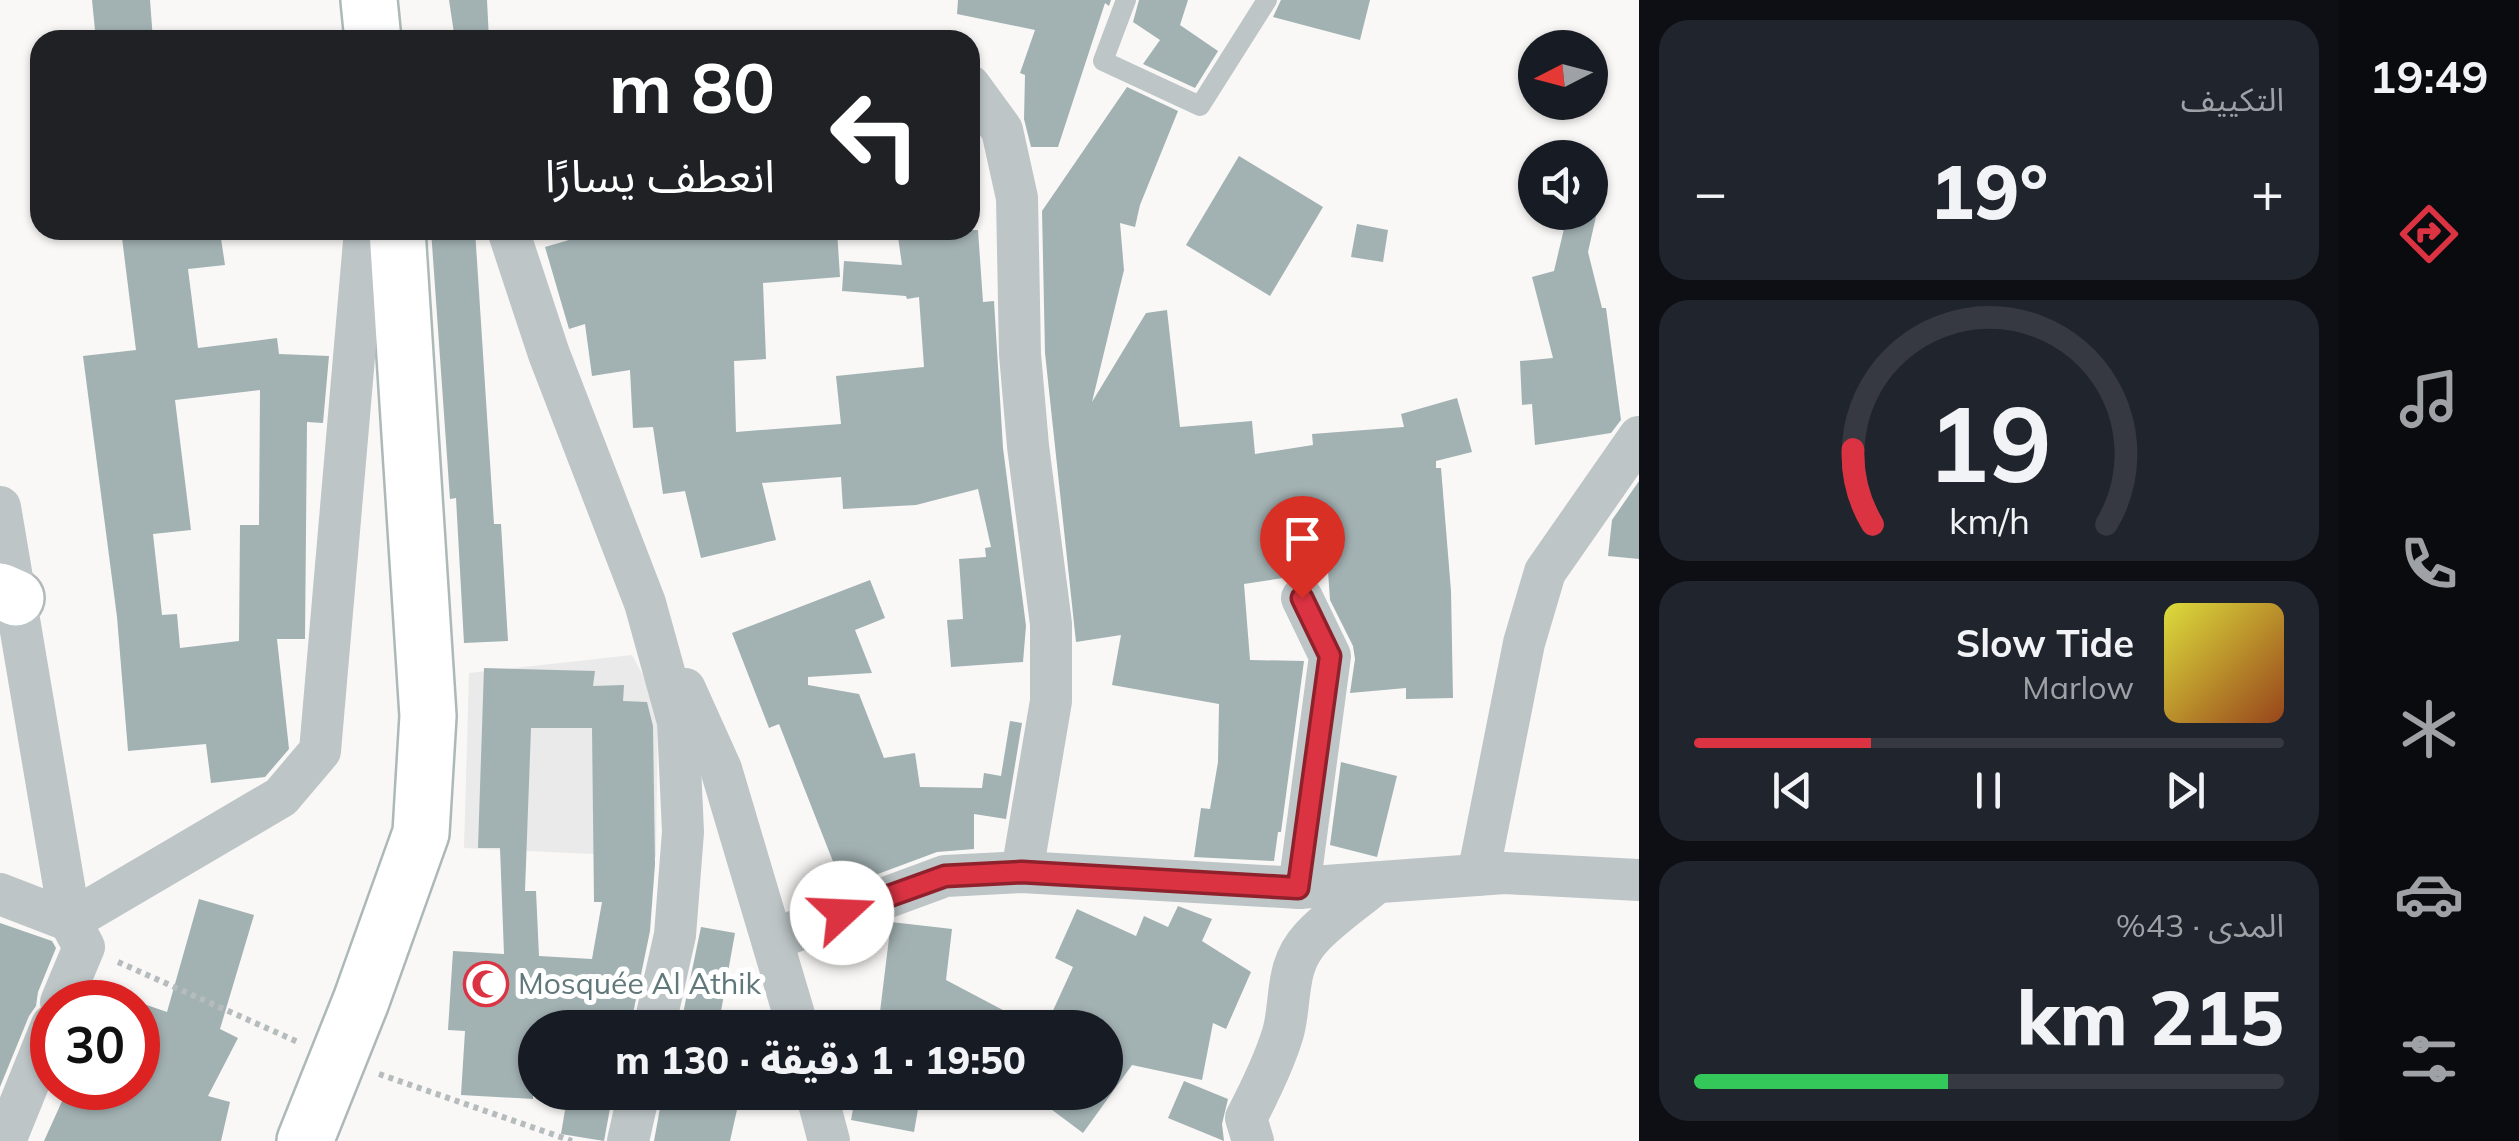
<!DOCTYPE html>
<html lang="ar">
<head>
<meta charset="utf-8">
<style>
  :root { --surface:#171b24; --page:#20242c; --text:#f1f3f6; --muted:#9ea1a6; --line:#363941; --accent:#dc3343 }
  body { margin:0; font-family:Mulish,"Noto Sans Arabic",sans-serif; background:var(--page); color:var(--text); direction:rtl; height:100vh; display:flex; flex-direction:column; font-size:38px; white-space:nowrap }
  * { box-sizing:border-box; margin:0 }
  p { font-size:32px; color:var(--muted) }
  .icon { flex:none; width:55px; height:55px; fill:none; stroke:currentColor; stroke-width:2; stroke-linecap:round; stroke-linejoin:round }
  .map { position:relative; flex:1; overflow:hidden; direction:ltr }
  .sheet { display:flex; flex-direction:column; gap:20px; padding:20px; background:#0d0f14; width:700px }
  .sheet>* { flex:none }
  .guide { position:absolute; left:30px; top:30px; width:950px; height:210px; border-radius:30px; box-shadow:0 2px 8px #0004; direction:rtl; background:#202124; color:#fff; overflow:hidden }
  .needle { width:65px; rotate:264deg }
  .controls { position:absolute; left:1518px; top:30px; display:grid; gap:20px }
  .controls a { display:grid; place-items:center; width:90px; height:90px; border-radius:50%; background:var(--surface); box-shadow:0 2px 8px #0004; font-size:50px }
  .speed { position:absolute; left:30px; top:980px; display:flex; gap:20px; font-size:50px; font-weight:700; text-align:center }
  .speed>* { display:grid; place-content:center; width:130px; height:130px; border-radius:50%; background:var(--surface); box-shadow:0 2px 8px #0004; line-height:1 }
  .speed .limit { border:15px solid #d22; background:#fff; color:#111 }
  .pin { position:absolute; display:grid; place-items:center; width:85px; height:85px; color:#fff; margin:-102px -42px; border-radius:50% 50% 50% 0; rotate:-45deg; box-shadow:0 0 10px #0007 }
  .pin .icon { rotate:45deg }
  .me { position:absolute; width:110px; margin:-55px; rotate:70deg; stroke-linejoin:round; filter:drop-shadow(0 0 8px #0008) }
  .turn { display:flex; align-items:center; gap:35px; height:210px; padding:0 40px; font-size:45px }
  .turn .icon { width:130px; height:130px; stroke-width:2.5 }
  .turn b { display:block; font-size:70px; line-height:85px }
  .big { font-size:75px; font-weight:800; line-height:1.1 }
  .sheet .tile { flex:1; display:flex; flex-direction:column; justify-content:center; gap:15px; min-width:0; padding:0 35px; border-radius:30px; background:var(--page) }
  .sheet .dial { align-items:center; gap:0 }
  .dial svg { height:260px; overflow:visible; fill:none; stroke:var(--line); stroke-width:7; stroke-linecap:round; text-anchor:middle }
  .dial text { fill:var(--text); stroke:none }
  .song { display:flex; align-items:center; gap:30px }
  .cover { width:120px; height:120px; border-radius:15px; background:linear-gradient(135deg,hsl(60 70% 55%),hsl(20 70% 35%)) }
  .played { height:10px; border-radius:5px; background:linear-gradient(90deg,var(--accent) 30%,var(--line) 30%) }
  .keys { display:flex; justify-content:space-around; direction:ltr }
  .heat { display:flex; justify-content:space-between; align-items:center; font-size:55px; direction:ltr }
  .charge { height:15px; border-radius:8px; background:linear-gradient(90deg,#34c759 43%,var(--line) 0) }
  .trip { position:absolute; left:518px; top:1010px; width:605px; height:100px; border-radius:50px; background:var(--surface); box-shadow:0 2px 8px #0004; font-weight:800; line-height:100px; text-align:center; direction:rtl }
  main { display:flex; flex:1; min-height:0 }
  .menu { display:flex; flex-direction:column; width:180px; justify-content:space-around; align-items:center; background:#090b0e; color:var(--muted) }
  .menu .icon { width:70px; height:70px }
  .menu .active { color:var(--accent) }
  .menu b { font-size:45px; color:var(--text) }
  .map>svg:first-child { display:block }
  .built { fill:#e9eae9 }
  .building { fill:#a2b1b2; fill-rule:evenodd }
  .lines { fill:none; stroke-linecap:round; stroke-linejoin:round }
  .secondary-casing { stroke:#adb8b9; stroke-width:60 }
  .primary-casing { stroke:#b1b9ba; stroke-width:60 }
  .path { stroke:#b6bcbd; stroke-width:6; stroke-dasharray:5 5; stroke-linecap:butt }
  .lane { stroke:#bdc5c6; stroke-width:20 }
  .street { stroke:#bdc5c6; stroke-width:42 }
  .secondary { stroke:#fff; stroke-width:55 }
  .primary { stroke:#fff; stroke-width:55 }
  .route-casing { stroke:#8f212c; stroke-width:25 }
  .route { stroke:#dc3343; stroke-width:18 }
  .labels { text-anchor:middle; stroke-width:10; stroke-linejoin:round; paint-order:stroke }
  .poi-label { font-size:30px; fill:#60787a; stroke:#fff; text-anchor:start }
</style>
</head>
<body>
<main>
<nav class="menu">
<b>19:49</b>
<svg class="icon active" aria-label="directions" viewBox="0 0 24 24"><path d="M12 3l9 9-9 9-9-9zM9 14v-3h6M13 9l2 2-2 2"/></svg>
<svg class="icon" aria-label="music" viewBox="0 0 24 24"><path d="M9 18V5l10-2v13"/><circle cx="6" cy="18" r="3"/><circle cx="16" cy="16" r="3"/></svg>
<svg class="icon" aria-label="phone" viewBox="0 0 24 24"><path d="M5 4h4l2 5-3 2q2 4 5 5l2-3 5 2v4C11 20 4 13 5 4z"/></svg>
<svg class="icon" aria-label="climate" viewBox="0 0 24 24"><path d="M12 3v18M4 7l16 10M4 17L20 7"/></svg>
<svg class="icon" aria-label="car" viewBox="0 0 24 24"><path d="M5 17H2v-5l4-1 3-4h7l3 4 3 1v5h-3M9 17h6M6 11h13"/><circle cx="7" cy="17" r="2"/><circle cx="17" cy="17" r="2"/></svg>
<svg class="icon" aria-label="filters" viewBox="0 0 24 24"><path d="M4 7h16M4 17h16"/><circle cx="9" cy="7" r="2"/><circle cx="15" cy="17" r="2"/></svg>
</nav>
<section class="sheet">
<div class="tile"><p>التكييف</p>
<div class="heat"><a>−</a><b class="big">19°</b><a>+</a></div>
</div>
<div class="tile dial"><svg viewBox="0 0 100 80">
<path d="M14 69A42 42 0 1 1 86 69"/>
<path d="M14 69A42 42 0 0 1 8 46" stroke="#dc3343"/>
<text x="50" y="56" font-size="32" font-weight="700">19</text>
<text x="50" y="72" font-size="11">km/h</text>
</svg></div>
<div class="tile">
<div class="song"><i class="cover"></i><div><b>Slow Tide</b><p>Marlow</p></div></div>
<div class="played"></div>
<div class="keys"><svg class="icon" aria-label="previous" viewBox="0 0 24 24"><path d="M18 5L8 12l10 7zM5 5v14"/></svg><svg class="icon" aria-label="pause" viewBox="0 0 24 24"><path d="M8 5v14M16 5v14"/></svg><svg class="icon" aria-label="next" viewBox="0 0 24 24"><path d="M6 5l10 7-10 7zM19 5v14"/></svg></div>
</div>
<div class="tile"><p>المدى · 43%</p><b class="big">215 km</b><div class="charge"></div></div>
</section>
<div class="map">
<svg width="1639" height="1141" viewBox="0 0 1639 1141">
  <rect width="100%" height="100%" fill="#f9f8f6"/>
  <polygon class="built" points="632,655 658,703 656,857 464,848 469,673"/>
  <g class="building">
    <polygon points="92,0 150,0 153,40 96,40"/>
    <polygon points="449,0 487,0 489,40 455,40"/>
    <polygon points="958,0 1111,0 1109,6 1105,3 1058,147 1031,147 1024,119 1025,75 1020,73 1035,30 957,14"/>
    <polygon points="1139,0 1188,0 1180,25 1218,51 1195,88 1143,64 1160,40 1133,22"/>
    <polygon points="1281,0 1370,0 1360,40 1273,17"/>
    <polygon points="1127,87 1178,111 1140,205 1135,227 1120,223 1124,270 1092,402 1146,313 1167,310 1180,427 1252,421 1255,454 1313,445 1312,434 1404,427 1401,414 1457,398 1472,452 1436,461 1436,468 1441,468 1451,591 1453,698 1406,699 1406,688 1350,693 1355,659 1353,646 1330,600 1328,571 1244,584 1250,660 1304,661 1281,832 1278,832 1274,861 1194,857 1201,808 1210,809 1218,762 1219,704 1112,685 1121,635 1076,642 1045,353 1042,211"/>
    <polygon points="1239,156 1323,207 1270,296 1186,245"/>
    <polygon points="1568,212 1597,212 1588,252 1602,308 1606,308 1621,420 1611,433 1535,445 1532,404 1522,405 1520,361 1553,358 1532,277 1554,271"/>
    <polygon points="1357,224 1388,230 1383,262 1351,257"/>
    <path d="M121,230H183V237L220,232L225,265L188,269L198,348L277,338L279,354L329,356L323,423L307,422L305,639H277L289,749L265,777L211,783L206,744L128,751L117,617L83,356L136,350ZM260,390L259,525H240L239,641L180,648L177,614L162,615L153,534L191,530L175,400Z"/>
    <polygon points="431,230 475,230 494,524 501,524 508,641 464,643 456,498 450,499"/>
    <polygon points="624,230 837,230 840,277 763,283 766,359 734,361 736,432 841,424 836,376 924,367 919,297 907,299 906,296 842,291 844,261 902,265 897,230 978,230 983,302 994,301 1003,448 1026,626 1023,662 951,667 947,620 963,619 959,559 986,557 985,548 991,547 978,489 916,505 843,509 841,477 762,483 776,540 701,558 685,491 663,494 653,427 633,428 630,370 592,376 585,324 569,329 545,247 596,232 598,240"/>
    <polygon points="1639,481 1639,559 1608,556 1612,520"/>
    <polygon points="870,580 885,618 855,630 872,673 808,677 808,685 859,694 884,758 915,753 920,787 982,788 984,773 1001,776 1010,721 1022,723 1006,819 974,814 974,849 937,852 843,887 779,724 769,728 732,633"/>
    <path d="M484,668L595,671L593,686L624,685L623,701L647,702L653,726L655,864L650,931L630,1028H535L533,1099L461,1095L465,1031L448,1030L453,951L504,954L500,848H478ZM531,728H592L594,902H602L592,959L539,956L536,891H525Z"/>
    <polygon points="1341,762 1397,776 1377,857 1330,845"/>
    <polygon points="199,899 254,915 220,1029 238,1038 208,1096 230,1102 221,1141 44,1141 68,1088 138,1088 138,1002 167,1012"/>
    <polygon points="1178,906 1212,919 1202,941 1251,972 1226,1029 1213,1023 1202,1080 1132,1065 1083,1133 1028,1092 1105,1092 1105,1028 1045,1028 1073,967 1055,958 1077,909 1136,936 1144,916 1168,927"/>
    <polygon points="891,922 952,929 946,980 1037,1028 878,1028"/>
    <polygon points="0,923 52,941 56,948 38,992 36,1006 29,1016 0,1087"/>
    <polygon points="701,927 735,933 718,1028 680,1028"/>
    <polygon points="1184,1081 1228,1099 1222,1124 1224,1141 1168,1118"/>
    <polygon points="568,1092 613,1092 604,1141 561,1134"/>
    <polygon points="663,1092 741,1092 730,1141 654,1141"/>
    <polygon points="856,1092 921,1092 914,1132 851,1120"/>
  </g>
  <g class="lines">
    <defs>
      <g id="secondary">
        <polyline points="369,0 373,40"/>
        <polyline points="305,1141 361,1001 421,833 428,716 397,230"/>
      </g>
      <polyline id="primary" points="0,591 16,598"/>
    </defs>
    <use href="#secondary" class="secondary-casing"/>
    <use href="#primary" class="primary-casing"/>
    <g class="path">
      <polyline points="118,962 298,1042"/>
      <polyline points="379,1074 572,1141"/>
    </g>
    <polyline class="lane" points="1126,0 1103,61 1200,106 1267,0"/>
    <g class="street">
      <polyline points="970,86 1002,130 1017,198 1020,354 1028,446 1051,624 1051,701 1022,872"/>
      <polyline points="508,230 549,354 645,603 678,722 683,832 675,935 654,1028"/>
      <polyline points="0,507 70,921"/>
      <polyline points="685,689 721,769 798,1028"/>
      <polyline points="1478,875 1524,643 1545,572 1639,437"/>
      <polyline points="1299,888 1330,656 1302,598"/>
      <polyline points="0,894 70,921"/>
      <polyline points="774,939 945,876 1022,872 1299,888 1504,873 1639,880"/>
      <polyline points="61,1002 84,947 70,921 281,797 320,751 365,230"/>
      <polyline points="816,1092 829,1141"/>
      <polyline points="5,1141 52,1025"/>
      <polyline points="628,1141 639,1092"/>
      <path d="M1253,1141L1246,1118C1260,1091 1274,1063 1283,1033C1292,1001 1284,967 1311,938C1329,918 1355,901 1376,883"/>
    </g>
    <use href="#secondary" class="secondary"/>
    <use href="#primary" class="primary"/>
  </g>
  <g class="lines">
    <defs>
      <polyline id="route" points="842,913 945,876 1022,872 1298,888 1330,656 1302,598"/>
    </defs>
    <use href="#route" class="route-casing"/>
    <use href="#route" class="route"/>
  </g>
  <defs>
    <symbol id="mosque-ring" viewBox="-11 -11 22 22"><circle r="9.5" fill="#fff" stroke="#dc3343" stroke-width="1.5"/><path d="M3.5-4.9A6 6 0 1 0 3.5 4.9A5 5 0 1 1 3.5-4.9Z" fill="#dc3343"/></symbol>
  </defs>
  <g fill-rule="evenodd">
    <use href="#mosque-ring" x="461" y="959" width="50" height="50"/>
  </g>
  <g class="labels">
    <g class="poi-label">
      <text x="518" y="994">Mosquée Al Athik</text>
    </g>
  </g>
</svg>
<div class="controls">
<a><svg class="needle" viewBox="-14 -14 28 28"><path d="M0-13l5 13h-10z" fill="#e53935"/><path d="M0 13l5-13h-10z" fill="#9ea1a6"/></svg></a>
<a><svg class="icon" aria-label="sound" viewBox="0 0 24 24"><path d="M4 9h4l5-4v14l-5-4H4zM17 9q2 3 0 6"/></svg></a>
</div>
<div class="speed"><div class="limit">30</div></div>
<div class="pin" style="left:1302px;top:598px;background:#d93025"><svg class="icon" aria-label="arrive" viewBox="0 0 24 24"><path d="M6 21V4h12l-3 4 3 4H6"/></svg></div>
<svg class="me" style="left:842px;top:913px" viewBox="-20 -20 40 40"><circle r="19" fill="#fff"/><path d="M0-13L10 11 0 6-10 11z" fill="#dc3343"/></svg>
<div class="trip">19:50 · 1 دقيقة · 130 m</div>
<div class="guide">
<div class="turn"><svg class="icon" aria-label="left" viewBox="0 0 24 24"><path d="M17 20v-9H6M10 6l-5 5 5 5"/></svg><div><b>80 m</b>انعطف يسارًا</div></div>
</div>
</div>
</main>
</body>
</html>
